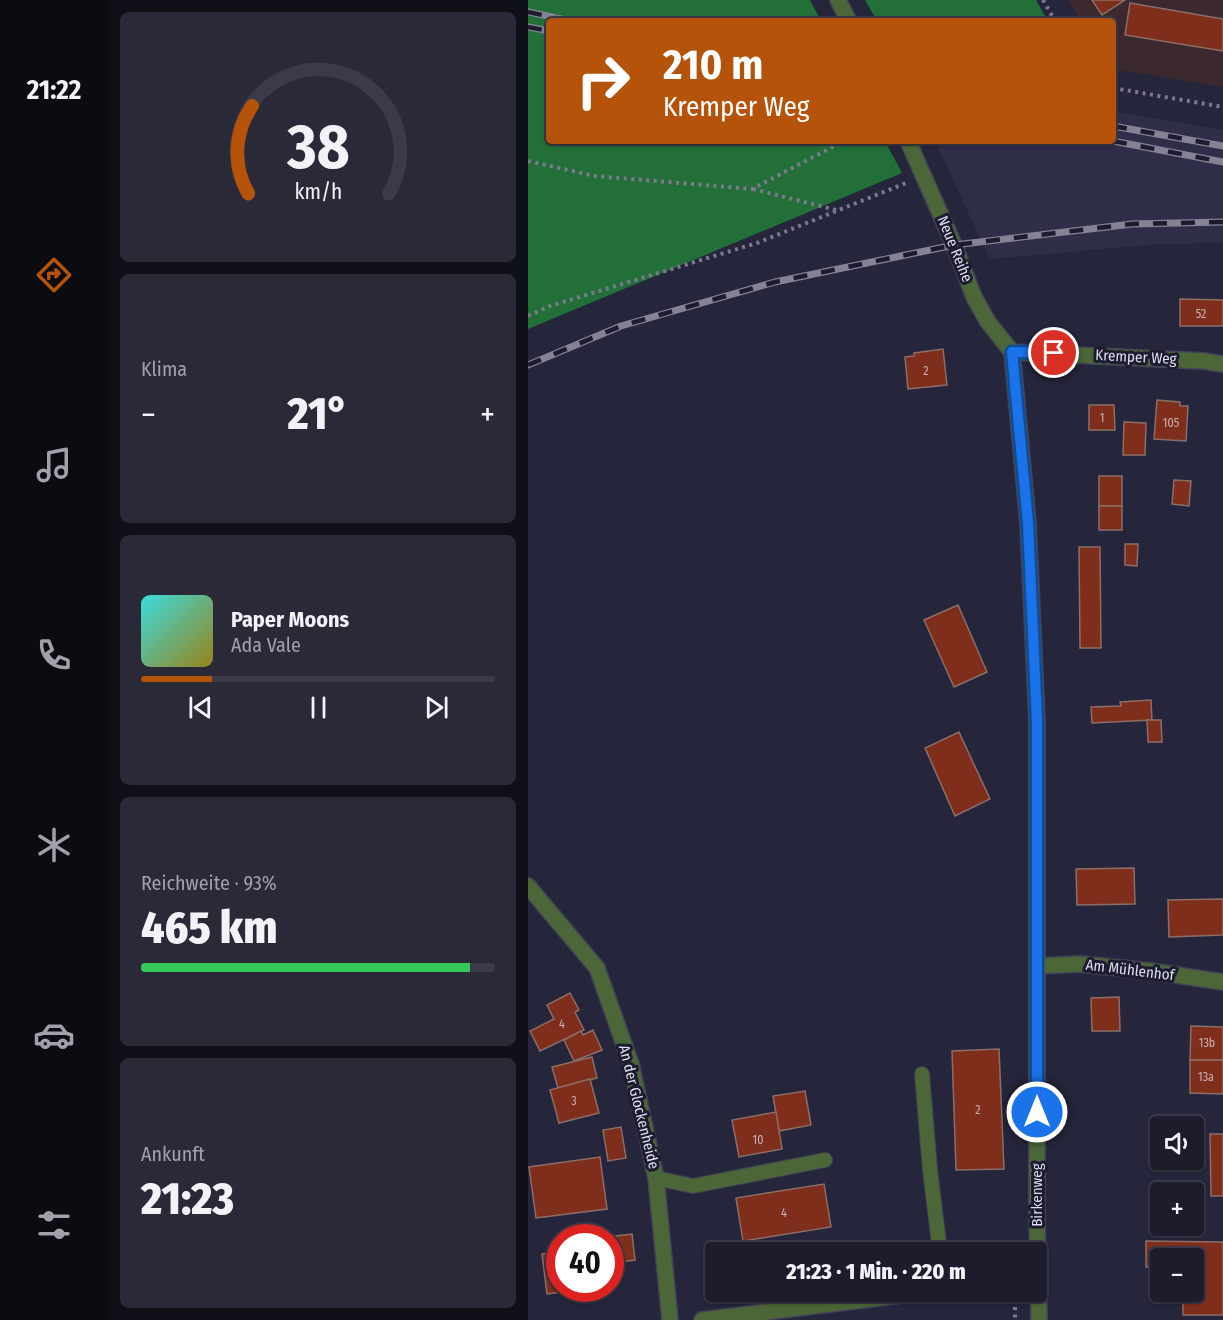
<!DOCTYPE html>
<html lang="de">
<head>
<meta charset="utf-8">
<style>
  :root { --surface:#1c1c2c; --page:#292938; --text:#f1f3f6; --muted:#a0a1a9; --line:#3a3a48; --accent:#b45309 }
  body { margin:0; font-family:"Fira Sans Condensed",sans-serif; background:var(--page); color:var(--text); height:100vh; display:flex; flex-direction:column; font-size:22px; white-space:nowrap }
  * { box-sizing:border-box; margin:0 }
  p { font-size:20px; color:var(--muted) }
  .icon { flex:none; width:33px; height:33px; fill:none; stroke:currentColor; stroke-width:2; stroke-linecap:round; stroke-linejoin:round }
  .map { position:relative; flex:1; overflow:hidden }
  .sheet { display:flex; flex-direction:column; gap:12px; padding:12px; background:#0f0f18; width:420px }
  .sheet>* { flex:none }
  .hud { position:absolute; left:18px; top:18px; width:570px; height:126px; border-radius:6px; box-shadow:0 2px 4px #0004,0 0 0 2px var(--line); background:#b45309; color:#fff; overflow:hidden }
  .fabs { position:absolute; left:622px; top:1116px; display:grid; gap:12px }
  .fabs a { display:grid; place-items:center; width:54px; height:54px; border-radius:6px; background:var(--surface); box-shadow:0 2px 4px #0004,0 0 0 2px var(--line); font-size:30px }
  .speed { position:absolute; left:18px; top:1224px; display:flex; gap:12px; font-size:30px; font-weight:700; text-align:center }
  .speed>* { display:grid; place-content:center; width:78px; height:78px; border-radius:50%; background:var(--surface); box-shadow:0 2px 4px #0004,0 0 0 2px var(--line); line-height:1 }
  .speed .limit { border:9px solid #d22; background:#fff; color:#111 }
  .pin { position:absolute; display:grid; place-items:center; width:51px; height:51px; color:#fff; margin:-26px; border:3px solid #fff; border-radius:50%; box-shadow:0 2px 6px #0007 }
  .me { position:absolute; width:66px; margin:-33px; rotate:0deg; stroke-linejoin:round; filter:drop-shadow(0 0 4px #0008) }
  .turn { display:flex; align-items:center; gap:21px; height:126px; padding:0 18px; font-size:27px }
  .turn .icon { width:78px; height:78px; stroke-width:2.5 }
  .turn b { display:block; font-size:42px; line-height:51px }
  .big { font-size:45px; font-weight:800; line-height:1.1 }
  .sheet .tile { flex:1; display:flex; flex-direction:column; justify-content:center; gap:9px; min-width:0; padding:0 21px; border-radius:9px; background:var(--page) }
  .sheet .dial { align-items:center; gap:0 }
  .dial svg { height:156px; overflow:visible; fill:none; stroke:var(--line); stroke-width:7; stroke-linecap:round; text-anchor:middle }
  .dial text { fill:var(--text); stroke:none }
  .song { display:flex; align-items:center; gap:18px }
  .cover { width:72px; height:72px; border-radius:9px; background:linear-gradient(135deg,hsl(180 70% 55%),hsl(50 70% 35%)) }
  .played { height:6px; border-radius:3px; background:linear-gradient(90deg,var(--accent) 20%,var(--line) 20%) }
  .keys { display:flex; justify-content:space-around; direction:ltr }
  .heat { display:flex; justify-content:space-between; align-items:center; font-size:33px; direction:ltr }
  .charge { height:9px; border-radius:4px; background:linear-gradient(90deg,#34c759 93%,var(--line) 0) }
  .trip { position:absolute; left:177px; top:1242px; width:342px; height:60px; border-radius:6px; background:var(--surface); box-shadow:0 2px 4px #0004,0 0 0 2px var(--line); font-weight:800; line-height:60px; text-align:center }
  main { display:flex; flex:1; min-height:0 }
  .dock { display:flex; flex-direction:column; width:108px; justify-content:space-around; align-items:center; background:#0b0b12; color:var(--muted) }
  .dock .icon { width:42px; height:42px }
  .dock .active { color:var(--accent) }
  .dock b { font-size:27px; color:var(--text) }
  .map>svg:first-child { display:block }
  .commercial { fill:#3c292f }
  .built { fill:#2f2e49 }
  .forest { fill:#226f37 }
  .building { fill:#7f2e1c; stroke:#8c6e67; stroke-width:1.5 }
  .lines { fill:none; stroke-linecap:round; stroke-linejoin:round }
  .service-casing { stroke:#434357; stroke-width:16 }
  .minor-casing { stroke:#434357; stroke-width:18 }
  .tertiary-casing { stroke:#434357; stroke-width:18 }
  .path { stroke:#7b7b8d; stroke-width:4; stroke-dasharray:3 4.5; stroke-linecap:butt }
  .service { stroke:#4b6738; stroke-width:14 }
  .minor { stroke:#4b6738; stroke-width:15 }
  .tertiary { stroke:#4b6738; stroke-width:15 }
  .rail-casing { stroke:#838395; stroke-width:7 }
  .rail { stroke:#1c1b30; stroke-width:4.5; stroke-dasharray:14; stroke-linecap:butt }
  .route-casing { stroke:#114b97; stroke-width:15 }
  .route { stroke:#1a73e8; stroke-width:10 }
  .labels { text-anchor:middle; stroke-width:6; stroke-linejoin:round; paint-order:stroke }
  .number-label { font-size:12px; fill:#c6b2b9 }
  .street-label { font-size:15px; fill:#dedeed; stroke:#1c1b30 }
</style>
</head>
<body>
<main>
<nav class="dock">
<b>21:22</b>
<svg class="icon active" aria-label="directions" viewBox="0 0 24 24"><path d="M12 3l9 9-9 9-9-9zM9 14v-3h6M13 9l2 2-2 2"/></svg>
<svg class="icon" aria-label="music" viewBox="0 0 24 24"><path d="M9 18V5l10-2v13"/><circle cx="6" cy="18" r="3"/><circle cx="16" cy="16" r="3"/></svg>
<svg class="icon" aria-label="phone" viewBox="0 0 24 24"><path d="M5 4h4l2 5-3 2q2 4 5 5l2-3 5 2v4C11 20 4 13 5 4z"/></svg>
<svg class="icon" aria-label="climate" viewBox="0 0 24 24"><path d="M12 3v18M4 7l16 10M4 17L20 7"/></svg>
<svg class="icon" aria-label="car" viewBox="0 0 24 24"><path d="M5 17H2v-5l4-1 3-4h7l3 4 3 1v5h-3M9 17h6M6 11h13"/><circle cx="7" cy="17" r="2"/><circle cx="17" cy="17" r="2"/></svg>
<svg class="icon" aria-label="filters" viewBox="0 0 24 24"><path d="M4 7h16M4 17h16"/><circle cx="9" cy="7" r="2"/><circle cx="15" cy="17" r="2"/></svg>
</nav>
<section class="sheet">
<div class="tile dial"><svg viewBox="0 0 100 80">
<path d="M14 69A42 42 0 1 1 86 69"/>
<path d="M14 69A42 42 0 0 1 16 24" stroke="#b45309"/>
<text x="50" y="56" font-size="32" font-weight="700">38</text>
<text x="50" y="72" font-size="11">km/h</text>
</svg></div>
<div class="tile"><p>Klima</p>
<div class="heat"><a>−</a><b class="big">21°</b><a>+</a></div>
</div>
<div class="tile">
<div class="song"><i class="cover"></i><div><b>Paper Moons</b><p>Ada Vale</p></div></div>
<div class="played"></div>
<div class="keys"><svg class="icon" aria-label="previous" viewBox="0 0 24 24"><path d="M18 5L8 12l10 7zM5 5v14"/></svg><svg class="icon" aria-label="pause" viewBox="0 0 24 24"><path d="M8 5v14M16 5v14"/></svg><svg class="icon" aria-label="next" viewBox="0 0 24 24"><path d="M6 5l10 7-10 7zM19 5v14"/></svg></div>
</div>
<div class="tile"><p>Reichweite · 93%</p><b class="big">465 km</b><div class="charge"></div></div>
<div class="tile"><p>Ankunft</p><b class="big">21:23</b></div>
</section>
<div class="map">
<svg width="695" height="1320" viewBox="0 0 695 1320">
  <rect width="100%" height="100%" fill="#25253b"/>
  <polygon class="commercial" points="540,0 695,0 695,87 585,69 585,21 553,21"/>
  <polygon class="built" points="585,111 695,130 695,243 633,244 462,259 407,141 585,141"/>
  <g class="forest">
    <polygon points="0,0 282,0 293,21 21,21 21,141 357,141 374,173 0,329"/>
    <polygon points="337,0 508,0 520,21 349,21"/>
  </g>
  <g class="building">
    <polygon points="564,0 597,0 574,15"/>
    <polygon points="602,3 695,19 695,51 597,35"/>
    <polygon points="652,299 695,300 695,326 652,326"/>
    <polygon points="415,349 419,385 380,389 377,357 386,356 386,353"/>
    <polygon points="629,400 652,402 652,406 660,406 658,441 626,439"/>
    <polygon points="561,405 586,405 587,430 561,430"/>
    <polygon points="596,422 618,423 617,455 595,455"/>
    <rect x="571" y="476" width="23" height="30"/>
    <polygon points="646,480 663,481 661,506 644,504"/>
    <rect x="571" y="506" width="23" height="24"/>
    <polygon points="597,544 610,544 609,566 597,565"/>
    <polygon points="551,547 572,547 573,648 552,648"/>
    <polygon points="430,605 459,672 426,687 396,620"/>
    <polygon points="623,700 624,720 564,723 563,707 593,706 592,702"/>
    <polygon points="619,720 633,720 634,742 620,742"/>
    <polygon points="431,732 462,799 427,816 397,748"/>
    <polygon points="606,868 607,904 549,905 548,869"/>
    <polygon points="695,899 695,935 641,937 640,900"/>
    <polygon points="42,993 51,1010 47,1012 56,1030 12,1051 2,1031 26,1019 19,1005"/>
    <polygon points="591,997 592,1031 564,1031 563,998"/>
    <polygon points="663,1026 695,1027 695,1060 662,1060"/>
    <polygon points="65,1030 74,1050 46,1061 36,1040 53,1031 55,1035"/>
    <polygon points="471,1049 476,1169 428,1170 424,1051"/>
    <polygon points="64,1057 69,1078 30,1088 24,1067"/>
    <polygon points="662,1060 695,1060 695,1094 662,1093"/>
    <polygon points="62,1079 71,1113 31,1123 22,1090"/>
    <polygon points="277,1091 283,1125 251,1131 245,1096"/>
    <polygon points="248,1112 254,1149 211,1157 204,1120"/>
    <polygon points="93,1127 98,1158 80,1161 75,1130"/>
    <polygon points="682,1134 695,1134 695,1196 683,1196"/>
    <polygon points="72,1157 79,1209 8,1218 1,1167"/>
    <polygon points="296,1184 303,1227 215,1241 208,1198"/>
    <polygon points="104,1234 107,1260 83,1263 82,1238 79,1237"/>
    <polygon points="618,1241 695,1242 695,1315 655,1315 655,1292 666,1292 666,1258 633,1258 633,1267 618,1267"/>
    <polygon points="32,1252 32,1288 67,1288 19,1294 14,1254"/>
  </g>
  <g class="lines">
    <defs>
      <g id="service">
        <polyline points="394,1074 402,1170 412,1252"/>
        <polyline points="128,1178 165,1186 297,1160"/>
      </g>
      <g id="minor">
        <polyline points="0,886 69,968 103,1064 128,1178 142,1320"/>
        <polyline points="509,966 552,964 622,971 695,982"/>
        <polyline points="174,1320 398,1292"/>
      </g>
      <g id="tertiary">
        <polyline points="310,0 321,21"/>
        <polyline points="380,141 426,245 446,297 460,322 484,352"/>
        <polyline points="484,352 500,523 509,721 509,1217 511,1320"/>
        <polyline points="484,352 676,361 695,364"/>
      </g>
    </defs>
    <use href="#service" class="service-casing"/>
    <use href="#minor" class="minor-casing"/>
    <use href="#tertiary" class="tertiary-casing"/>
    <g class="path">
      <polyline points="515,0 527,21"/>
      <polyline points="585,88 695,107"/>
      <polyline points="0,161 67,176 224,189 316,141"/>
      <polyline points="225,189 308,210"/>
      <polyline points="0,316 22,306 229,243 378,183"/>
      <polyline points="487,1292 487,1320"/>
    </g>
    <use href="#service" class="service"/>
    <use href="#minor" class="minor"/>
    <use href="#tertiary" class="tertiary"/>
    <defs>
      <g id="rail">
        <polyline points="0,12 43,21"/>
        <polyline points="0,27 21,31"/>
        <polyline points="585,126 695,146"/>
        <polyline points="585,141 695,162"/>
        <polyline points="0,365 93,326 247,282 426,245 604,224 695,222"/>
      </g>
    </defs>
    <use href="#rail" class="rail-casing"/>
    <use href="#rail" class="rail"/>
  </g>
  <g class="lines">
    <defs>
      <polyline id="route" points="509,1112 509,721 500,523 484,352 526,353"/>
    </defs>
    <use href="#route" class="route-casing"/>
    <use href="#route" class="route"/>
  </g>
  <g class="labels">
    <g class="number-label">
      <text x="673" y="318">52</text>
      <text x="398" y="375">2</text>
      <text x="574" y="422">1</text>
      <text x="643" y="427">105</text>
      <text x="34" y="1028">4</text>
      <text x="679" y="1047">13b</text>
      <text x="678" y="1081">13a</text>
      <text x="46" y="1105">3</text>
      <text x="450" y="1114">2</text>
      <text x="230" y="1144">10</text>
      <text x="256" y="1217">4</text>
    </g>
    <g class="street-label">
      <text transform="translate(427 249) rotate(68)" y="5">Neue Reihe</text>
      <text transform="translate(608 357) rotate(3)" y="5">Kremper Weg</text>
      <text transform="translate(602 970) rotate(7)" y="5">Am Mühlenhof</text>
      <text transform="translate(111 1107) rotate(76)" y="5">An der Glockenheide</text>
      <text transform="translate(509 1195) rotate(-90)" y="5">Birkenweg</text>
    </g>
  </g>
</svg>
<div class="fabs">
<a><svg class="icon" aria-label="sound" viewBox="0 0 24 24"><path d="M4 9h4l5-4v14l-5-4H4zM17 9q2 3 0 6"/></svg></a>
<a>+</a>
<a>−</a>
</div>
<div class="speed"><div class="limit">40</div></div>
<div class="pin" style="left:526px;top:353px;background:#d93025"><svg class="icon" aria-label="arrive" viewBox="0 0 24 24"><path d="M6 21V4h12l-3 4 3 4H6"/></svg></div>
<svg class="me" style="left:509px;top:1112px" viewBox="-20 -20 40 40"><circle r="17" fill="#1a73e8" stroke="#fff" stroke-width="3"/><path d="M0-11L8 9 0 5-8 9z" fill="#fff"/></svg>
<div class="trip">21:23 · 1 Min. · 220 m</div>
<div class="hud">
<div class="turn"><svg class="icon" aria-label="right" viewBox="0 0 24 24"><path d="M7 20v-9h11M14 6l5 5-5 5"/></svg><div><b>210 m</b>Kremper Weg</div></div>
</div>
</div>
</main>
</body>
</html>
